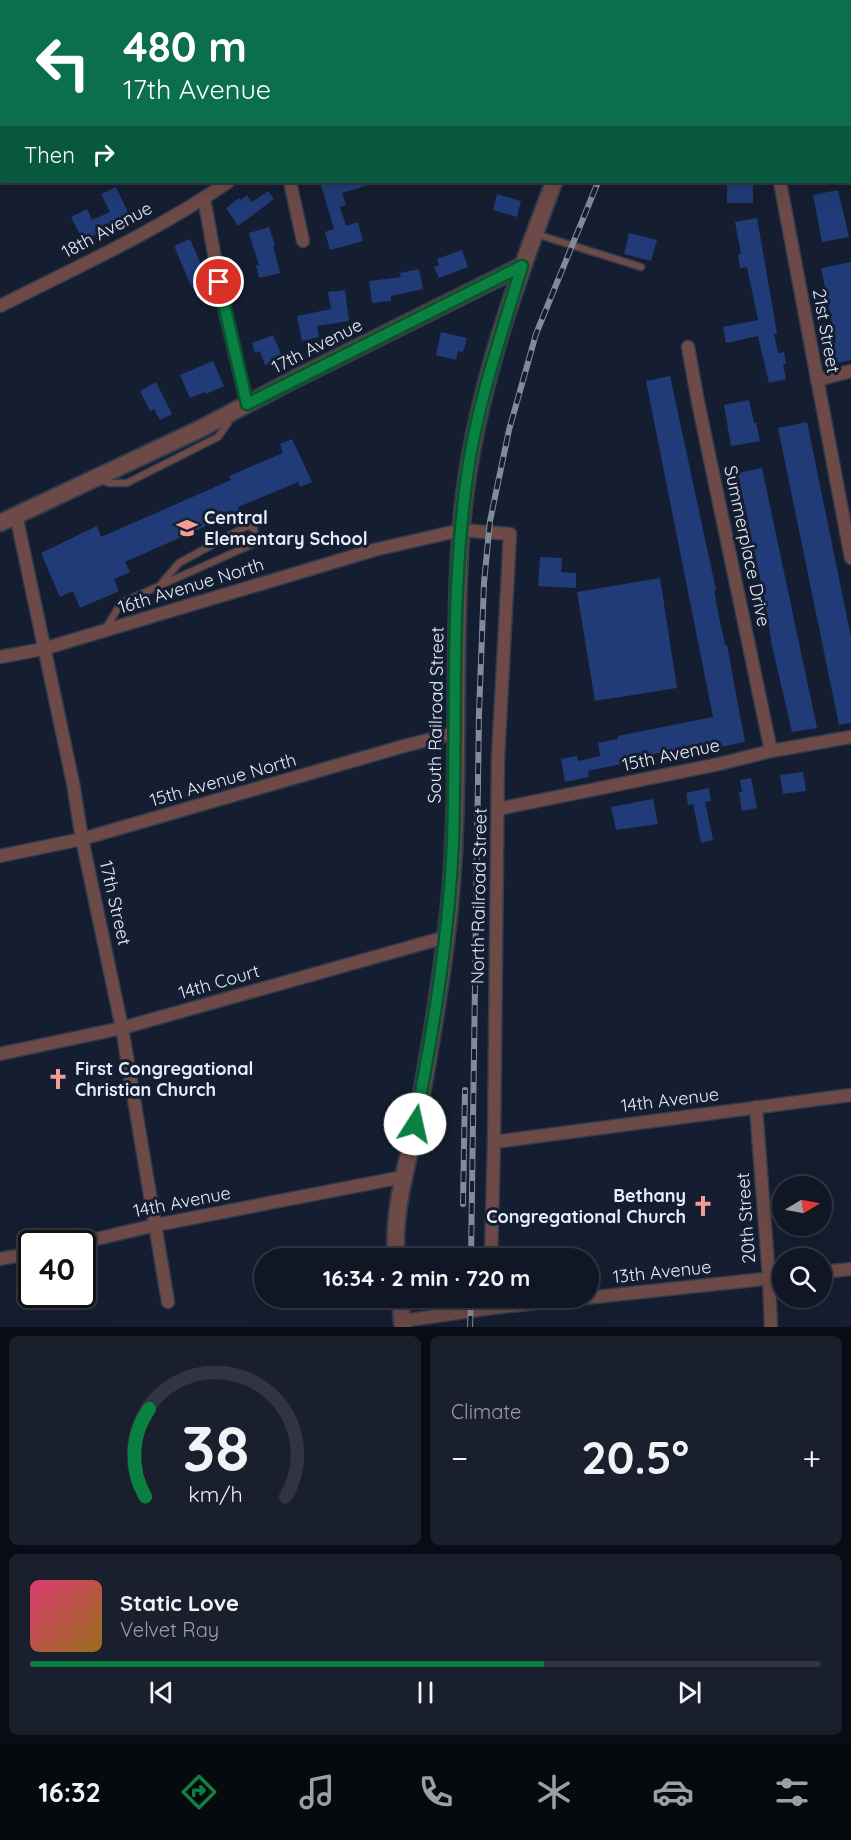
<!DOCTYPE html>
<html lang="en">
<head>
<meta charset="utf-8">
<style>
  :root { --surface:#101624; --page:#191f2c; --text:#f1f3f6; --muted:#9c9fa6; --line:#303541; --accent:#0b8043 }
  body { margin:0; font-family:Quicksand,sans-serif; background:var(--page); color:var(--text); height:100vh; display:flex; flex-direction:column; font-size:22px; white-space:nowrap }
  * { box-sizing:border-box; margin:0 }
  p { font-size:20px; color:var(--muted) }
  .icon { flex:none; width:33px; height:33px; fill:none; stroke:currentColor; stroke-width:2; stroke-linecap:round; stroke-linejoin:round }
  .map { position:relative; height:1327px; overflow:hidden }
  .details { display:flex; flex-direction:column; gap:9px; padding:9px; background:#090c14; flex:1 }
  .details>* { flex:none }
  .banner { position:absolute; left:0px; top:0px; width:852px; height:183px; box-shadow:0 6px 24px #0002,0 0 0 2px var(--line); background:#0b6e4f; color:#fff; overflow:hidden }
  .needle { width:39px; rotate:80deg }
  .controls { position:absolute; left:772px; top:1176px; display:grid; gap:12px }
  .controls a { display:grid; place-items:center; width:60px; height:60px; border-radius:50%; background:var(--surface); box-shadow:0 6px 24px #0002,0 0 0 2px var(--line); font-size:30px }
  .speed { position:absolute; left:18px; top:1230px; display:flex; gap:12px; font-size:30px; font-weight:700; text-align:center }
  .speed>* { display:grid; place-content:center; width:78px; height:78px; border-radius:50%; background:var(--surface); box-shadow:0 6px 24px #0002,0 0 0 2px var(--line); line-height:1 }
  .speed .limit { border:3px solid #111; border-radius:9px; background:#fff; color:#111 }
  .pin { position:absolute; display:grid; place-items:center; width:51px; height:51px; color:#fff; margin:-26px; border:3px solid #fff; border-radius:50%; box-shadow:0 2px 6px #0007 }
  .me { position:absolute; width:66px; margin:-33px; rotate:10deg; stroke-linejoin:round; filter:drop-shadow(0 0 4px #0008) }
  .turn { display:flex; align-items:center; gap:21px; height:126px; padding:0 24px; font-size:27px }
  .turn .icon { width:78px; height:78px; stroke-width:2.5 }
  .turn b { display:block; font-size:42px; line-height:51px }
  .then { display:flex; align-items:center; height:57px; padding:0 24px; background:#0003; gap:12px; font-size:22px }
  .big { font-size:45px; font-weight:800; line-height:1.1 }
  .details .card { flex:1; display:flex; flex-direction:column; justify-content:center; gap:9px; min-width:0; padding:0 21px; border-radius:9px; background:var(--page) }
  .details .dial { align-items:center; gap:0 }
  .dial svg { height:156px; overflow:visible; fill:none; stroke:var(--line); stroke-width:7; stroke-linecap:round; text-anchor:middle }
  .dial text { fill:var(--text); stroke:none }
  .song { display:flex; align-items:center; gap:18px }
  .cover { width:72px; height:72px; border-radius:9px; background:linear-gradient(135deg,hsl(340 70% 55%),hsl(40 70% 35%)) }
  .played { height:6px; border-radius:3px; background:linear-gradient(90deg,var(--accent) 65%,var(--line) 65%) }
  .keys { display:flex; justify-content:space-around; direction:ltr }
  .heat { display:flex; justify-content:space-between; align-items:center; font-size:33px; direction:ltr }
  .details .tiles { flex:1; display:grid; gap:9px; grid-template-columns:1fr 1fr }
  .card:last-child { grid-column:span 2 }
  .trip { position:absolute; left:254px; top:1248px; width:345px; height:60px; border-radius:30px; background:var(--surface); box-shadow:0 6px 24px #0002,0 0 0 2px var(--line); font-weight:800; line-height:60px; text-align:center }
  .tabs { display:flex; height:96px; justify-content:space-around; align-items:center; background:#06090e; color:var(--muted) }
  .tabs .icon { width:42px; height:42px }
  .tabs .current { color:var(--accent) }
  .tabs b { font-size:27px; color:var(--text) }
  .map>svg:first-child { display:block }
  .building { fill:#203b77 }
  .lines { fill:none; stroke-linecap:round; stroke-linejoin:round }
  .service-casing { stroke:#323b4c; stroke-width:9 }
  .minor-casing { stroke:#323b4c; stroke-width:15 }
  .tertiary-casing { stroke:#323b4c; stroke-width:20 }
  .service { stroke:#6d4a47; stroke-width:6 }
  .minor { stroke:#6d4a47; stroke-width:12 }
  .tertiary { stroke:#6d4a47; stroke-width:16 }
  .rail-casing { stroke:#838b9b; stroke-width:6 }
  .rail { stroke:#151e30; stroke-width:4; stroke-dasharray:11; stroke-linecap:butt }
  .route-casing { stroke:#07532c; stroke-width:15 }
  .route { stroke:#0b8043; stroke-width:10 }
  .labels { text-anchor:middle; stroke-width:6; stroke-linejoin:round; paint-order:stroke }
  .street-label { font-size:18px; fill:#e6edfa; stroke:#151e30 }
  .poi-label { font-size:18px; font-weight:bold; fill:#e6edfa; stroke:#151e30; text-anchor:start }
</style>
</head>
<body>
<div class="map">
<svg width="851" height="1327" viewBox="0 0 851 1327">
  <rect width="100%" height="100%" fill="#151e30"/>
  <g class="building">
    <polygon points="320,182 371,182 372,184 342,193 346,205 340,207 346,226 358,222 363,241 330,250 325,232 334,229"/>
    <rect x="727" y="185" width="26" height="18"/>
    <polygon points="116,187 130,217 116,224 114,221 95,230 97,234 83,241 71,217 87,209 92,220 110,212 101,194"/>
    <polygon points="838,190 849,237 822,242 813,195"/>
    <polygon points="268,191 274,199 238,226 226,208 239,198 241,200 247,195 252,202"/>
    <polygon points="497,194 521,201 517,217 493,210"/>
    <polygon points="757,218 777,333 774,334 778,353 784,352 786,364 783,364 786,379 769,383 758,336 726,343 723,327 758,320 747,267 740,268 738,255 741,254 735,222"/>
    <polygon points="269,227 275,245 273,245 280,273 259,278 256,265 259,265 249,233"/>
    <polygon points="629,233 657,240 651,261 624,254"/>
    <polygon points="190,239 208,281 192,288 174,246"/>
    <polygon points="462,250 468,267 439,278 434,267 439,265 437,259"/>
    <polygon points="851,262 851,360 836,363 832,343 836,342 821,268"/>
    <polygon points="419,269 423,289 391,296 391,301 372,303 369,281 401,277 400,273"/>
    <polygon points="345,290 349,321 317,326 319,337 302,341 297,316 331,309 328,292"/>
    <polygon points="441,332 467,338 463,352 458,351 456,360 436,355"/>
    <polygon points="273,335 283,358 265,365 260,351 255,353 252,343"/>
    <polygon points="213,361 224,386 206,394 205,392 190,398 180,375"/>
    <polygon points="670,376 716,590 714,590 718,612 725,645 727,645 745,742 720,747 719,741 620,761 621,764 588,771 589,777 565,782 561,759 577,756 578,761 600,756 598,743 618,739 618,736 713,717 646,381"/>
    <polygon points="156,382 172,414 160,420 154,409 150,411 140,391"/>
    <polygon points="749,400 754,423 756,423 760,441 731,446 724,405"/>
    <polygon points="807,422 851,637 851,723 839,725 778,428"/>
    <polygon points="292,439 312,482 300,487 298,482 238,507 240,511 125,562 130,572 114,579 119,591 80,608 73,591 60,597 41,553 97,526 101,537 231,480 229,476 283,453 280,444"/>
    <polygon points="762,468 817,728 792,732 772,646 765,601 738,473"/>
    <polygon points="540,557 562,558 561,572 576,573 576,588 538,586"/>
    <polygon points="660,578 677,688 595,701 577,592"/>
    <polygon points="803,772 806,791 783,794 780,775"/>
    <polygon points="751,778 757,808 742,811 739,792 742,792 740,780"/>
    <polygon points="709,788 711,801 705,802 713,840 701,843 693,804 688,805 686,793"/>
    <polygon points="653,799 658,824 616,830 611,807"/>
  </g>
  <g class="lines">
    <defs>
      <g id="service">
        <polyline points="536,234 641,267"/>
        <polyline points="99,480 109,483 127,483 218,437 228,423 230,416"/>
        <polyline points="106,628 121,603 255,543 254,526 245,527 179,563 160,585"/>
      </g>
      <g id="minor">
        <polyline points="40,2 42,0"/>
        <polyline points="0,39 2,38"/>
        <polyline points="850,132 851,132"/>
        <polyline points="290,182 303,241"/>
        <polyline points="780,182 851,558"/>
        <polyline points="204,198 223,303 247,404"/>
        <path d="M0,306C77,267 157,231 228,182"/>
        <polyline points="688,347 698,402 771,751"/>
        <polyline points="817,380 851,371"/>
        <polyline points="16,515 73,783 82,839 122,1028 168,1302"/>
        <polyline points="0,657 43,649 374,550 461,530 510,534 498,758 494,1142 491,1258"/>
        <polyline points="498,809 719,764 771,751 851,737"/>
        <polyline points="0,856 82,839 404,746 455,733"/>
        <polyline points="0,1054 122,1028 446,937"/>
        <polyline points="756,1107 769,1278 771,1327"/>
        <polyline points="494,1142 851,1095"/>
        <polyline points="75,1244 156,1225 403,1177"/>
        <polyline points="0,1259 32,1253"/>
        <polyline points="822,1272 851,1269"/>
        <polyline points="402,1321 492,1308 783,1277"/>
      </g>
      <g id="tertiary">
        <polyline points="628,2 628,0"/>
        <polyline points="0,523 200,429 295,379 522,266"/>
        <path d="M396,1258C393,1211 406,1169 416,1123C428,1062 438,1000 446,938C463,804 451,667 461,531C470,410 511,294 554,182"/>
        <polyline points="400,1298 403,1327"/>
      </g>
    </defs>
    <use href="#service" class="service-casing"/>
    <use href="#minor" class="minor-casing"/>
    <use href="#tertiary" class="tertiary-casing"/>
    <use href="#service" class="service"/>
    <use href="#minor" class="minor"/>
    <use href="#tertiary" class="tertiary"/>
    <defs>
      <g id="rail">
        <polyline points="672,2 672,0"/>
        <polyline points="463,1204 465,1090"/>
        <polyline points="471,1258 479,713 484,583 490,521 509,430 536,334 598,182"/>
        <polyline points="470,1327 471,1298"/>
      </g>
    </defs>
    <use href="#rail" class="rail-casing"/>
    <use href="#rail" class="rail"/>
  </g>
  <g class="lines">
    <defs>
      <path id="route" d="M219,282L247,404L522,266C501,335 477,404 467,476C450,597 457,720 453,842C449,937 433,1031 415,1124"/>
    </defs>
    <use href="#route" class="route-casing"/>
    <use href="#route" class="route"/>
  </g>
  <defs>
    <symbol id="school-bare" viewBox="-9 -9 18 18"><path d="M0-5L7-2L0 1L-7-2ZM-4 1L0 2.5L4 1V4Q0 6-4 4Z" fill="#f59c94" stroke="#151e30" stroke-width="2.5" paint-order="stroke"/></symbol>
    <symbol id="church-bare" viewBox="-9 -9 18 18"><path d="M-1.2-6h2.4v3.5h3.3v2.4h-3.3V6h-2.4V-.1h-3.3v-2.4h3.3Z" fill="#f59c94" stroke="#151e30" stroke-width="2.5" paint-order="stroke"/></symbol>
  </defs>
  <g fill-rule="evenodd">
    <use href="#school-bare" x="172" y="513" width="30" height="30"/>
    <use href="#church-bare" x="43" y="1064" width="30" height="30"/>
    <use href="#church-bare" x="688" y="1191" width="30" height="30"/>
  </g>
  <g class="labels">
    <g class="street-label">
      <text transform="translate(107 230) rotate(-28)" y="6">18th Avenue</text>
      <text transform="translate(826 331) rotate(80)" y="6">21st Street</text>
      <text transform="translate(317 346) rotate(-27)" y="6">17th Avenue</text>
      <text transform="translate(747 546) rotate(78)" y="6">Summerplace Drive</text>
      <text transform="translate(191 586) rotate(-17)" y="6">16th Avenue North</text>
      <text transform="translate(436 715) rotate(-89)" y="6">South Railroad Street</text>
      <text transform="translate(671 755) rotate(-12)" y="6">15th Avenue</text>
      <text transform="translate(223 780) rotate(-16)" y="6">15th Avenue North</text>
      <text transform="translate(479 896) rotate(-89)" y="6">North Railroad Street</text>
      <text transform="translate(115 903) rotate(77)" y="6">17th Street</text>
      <text transform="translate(219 982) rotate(-16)" y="6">14th Court</text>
      <text transform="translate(670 1100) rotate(-7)" y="6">14th Avenue</text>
      <text transform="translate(182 1202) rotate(-11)" y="6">14th Avenue</text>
      <text transform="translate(746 1218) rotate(-94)" y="6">20th Street</text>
      <text transform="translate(662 1272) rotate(-6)" y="6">13th Avenue</text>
    </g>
    <g class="poi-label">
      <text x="204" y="524">Central<tspan x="204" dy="21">Elementary School</tspan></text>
      <text x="75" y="1075">First Congregational<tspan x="75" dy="21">Christian Church</tspan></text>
      <text x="686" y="1202" text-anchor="end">Bethany<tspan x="686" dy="21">Congregational Church</tspan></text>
    </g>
  </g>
</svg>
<div class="controls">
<a><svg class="needle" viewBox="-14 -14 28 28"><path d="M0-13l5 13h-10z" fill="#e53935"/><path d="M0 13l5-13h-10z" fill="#9c9fa6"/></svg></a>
<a><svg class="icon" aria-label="search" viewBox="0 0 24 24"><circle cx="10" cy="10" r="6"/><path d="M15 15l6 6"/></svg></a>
</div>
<div class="speed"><div class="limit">40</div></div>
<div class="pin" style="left:219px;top:282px;background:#d93025"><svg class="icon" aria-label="arrive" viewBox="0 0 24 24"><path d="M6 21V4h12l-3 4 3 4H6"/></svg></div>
<svg class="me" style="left:415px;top:1124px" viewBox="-20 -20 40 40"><circle r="19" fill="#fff"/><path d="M0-13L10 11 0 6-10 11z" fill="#0b8043"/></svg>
<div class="trip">16:34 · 2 min · 720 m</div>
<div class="banner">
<div class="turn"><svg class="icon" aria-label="left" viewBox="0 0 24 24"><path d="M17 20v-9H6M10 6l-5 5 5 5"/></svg><div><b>480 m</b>17th Avenue</div></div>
<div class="then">Then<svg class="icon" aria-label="right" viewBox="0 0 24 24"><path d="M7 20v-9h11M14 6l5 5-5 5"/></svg></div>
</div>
</div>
<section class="details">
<div class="tiles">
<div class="card dial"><svg viewBox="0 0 100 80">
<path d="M14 69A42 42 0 1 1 86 69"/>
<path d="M14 69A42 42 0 0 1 16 24" stroke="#0b8043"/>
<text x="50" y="56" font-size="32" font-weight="700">38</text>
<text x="50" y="72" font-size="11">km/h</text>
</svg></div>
<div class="card"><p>Climate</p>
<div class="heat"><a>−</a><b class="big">20.5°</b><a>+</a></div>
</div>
<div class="card">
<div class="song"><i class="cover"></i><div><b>Static Love</b><p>Velvet Ray</p></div></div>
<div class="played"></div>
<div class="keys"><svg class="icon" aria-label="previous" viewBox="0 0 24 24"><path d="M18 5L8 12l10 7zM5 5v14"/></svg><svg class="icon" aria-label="pause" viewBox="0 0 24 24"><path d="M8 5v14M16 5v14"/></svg><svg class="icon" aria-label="next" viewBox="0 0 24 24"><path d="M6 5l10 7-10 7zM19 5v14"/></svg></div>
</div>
</div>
</section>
<nav class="tabs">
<b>16:32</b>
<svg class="icon current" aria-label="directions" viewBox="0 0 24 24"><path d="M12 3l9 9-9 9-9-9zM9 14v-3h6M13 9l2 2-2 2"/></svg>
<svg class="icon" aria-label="music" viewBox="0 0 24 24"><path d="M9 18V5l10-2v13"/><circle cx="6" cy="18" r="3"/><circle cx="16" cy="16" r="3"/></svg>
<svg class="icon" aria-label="phone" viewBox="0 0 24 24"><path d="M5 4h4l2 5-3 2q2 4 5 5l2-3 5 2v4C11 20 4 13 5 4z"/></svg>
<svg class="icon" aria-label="climate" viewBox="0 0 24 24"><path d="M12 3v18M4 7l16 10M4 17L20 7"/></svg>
<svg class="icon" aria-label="car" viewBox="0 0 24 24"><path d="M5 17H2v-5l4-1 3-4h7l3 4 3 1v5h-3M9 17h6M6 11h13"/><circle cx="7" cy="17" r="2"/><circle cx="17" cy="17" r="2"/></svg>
<svg class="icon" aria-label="filters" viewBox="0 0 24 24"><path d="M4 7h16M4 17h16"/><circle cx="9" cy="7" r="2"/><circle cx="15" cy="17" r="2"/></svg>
</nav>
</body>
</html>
